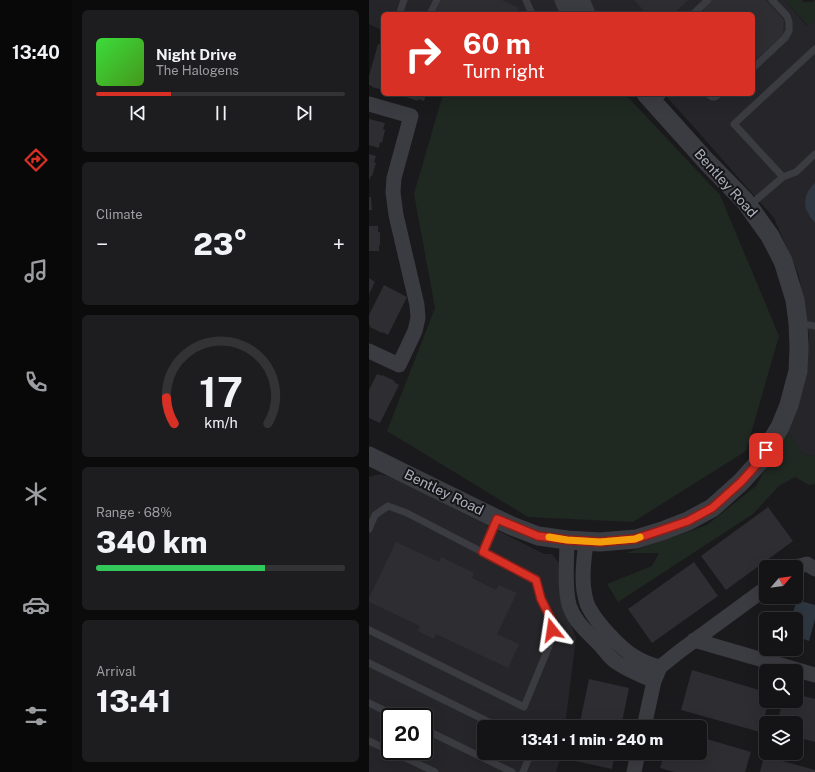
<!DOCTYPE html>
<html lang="en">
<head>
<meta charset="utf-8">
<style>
  :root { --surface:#141416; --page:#1d1d1f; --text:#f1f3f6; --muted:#9d9ea1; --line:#333335; --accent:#d93025 }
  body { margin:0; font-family:"Public Sans",sans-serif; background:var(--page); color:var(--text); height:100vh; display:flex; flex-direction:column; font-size:15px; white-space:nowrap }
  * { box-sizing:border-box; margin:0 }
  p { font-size:13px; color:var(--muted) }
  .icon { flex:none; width:22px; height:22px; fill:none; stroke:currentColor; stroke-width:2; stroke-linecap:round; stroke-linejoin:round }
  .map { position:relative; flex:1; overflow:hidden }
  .drawer { display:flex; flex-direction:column; gap:10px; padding:10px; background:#0b0b0c; width:297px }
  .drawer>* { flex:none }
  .banner { position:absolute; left:12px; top:12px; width:374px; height:84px; border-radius:6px; box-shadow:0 4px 16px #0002,0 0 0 1px var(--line); background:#d93025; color:#fff; overflow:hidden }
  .needle { width:26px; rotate:62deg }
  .buttons { position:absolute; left:390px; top:560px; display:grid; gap:8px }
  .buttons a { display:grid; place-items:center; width:44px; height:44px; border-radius:6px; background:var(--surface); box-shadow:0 4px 16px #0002,0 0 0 1px var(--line); font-size:20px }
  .speed { position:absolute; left:12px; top:708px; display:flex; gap:8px; font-size:20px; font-weight:700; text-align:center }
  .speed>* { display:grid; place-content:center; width:52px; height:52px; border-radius:50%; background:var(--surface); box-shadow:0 4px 16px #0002,0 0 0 1px var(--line); line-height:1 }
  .speed .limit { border:2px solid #111; border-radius:6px; background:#fff; color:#111 }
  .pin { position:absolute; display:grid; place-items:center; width:34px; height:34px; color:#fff; margin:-17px; border-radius:8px; box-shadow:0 2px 6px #0006 }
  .me { position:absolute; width:44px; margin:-22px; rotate:345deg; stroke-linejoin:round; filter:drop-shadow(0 0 3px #0008) }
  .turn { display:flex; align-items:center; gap:14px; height:84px; padding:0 16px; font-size:18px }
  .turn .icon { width:52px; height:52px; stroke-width:2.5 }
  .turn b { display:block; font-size:28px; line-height:34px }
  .big { font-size:30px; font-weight:800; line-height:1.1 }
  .drawer .widget { flex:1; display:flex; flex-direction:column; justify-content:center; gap:6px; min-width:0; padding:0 14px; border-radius:6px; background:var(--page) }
  .drawer .dial { align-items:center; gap:0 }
  .dial svg { height:104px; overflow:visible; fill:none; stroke:var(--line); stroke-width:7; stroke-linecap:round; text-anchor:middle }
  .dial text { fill:var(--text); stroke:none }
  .song { display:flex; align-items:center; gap:12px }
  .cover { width:48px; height:48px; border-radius:6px; background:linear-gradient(135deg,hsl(120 70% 55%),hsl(100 70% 35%)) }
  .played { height:4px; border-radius:2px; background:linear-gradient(90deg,var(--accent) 30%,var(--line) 30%) }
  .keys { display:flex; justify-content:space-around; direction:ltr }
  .heat { display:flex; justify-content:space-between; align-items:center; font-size:22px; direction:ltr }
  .charge { height:6px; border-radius:3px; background:linear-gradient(90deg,#34c759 68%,var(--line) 0) }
  .trip { position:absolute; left:108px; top:720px; width:230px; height:40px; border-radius:6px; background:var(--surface); box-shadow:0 4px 16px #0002,0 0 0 1px var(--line); font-weight:800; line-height:40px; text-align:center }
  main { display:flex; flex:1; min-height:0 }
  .menu { display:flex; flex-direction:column; width:72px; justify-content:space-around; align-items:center; background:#080809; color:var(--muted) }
  .menu .icon { width:28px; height:28px }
  .menu .selected { color:var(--accent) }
  .menu b { font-size:18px; color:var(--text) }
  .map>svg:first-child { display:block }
  .built { fill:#26262a; fill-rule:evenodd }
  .green { fill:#202822 }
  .water { fill:#2f3842 }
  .building { fill:#2e2d31 }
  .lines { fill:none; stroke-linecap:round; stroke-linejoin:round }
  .service { stroke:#3b3b42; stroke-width:7 }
  .minor { stroke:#3b3b42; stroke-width:15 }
  .tertiary { stroke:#3b3b42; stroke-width:19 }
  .route-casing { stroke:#8d1f18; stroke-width:10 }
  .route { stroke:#d93025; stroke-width:7 }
  .slow { stroke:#f59e0b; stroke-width:7 }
  .labels { text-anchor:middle; stroke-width:4; stroke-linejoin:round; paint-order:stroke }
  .street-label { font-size:14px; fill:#acb0bd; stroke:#151518 }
</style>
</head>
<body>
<main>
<nav class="menu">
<b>13:40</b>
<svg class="icon selected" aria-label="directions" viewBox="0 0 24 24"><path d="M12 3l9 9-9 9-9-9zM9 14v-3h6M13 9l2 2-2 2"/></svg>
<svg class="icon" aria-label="music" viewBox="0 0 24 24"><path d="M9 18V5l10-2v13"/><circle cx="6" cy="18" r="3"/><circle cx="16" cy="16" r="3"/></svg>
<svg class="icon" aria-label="phone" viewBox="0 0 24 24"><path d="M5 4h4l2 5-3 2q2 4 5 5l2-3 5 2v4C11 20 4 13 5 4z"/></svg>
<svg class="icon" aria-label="climate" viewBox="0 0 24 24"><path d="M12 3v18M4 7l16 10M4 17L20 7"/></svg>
<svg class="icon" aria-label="car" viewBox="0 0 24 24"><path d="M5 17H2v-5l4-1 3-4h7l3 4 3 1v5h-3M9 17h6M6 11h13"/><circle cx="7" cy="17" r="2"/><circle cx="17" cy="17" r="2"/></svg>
<svg class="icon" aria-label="filters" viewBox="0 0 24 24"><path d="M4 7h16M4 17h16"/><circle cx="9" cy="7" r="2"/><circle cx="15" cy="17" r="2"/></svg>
</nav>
<section class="drawer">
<div class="widget">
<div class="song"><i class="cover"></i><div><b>Night Drive</b><p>The Halogens</p></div></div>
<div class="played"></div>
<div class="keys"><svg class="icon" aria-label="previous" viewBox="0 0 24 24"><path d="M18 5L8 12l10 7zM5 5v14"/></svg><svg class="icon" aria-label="pause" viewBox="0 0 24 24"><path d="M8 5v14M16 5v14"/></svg><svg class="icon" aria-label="next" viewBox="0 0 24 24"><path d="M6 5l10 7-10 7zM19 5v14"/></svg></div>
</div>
<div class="widget"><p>Climate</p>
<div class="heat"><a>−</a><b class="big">23°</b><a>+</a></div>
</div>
<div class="widget dial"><svg viewBox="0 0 100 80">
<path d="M14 69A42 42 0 1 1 86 69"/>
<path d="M14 69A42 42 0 0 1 8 49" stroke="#d93025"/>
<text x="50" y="56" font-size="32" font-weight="700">17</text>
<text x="50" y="72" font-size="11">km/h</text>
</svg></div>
<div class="widget"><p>Range · 68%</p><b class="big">340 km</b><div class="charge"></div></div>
<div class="widget"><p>Arrival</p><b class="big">13:41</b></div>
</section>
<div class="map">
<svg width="446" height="772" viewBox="0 0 446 772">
  <rect width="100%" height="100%" fill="#1a1a1d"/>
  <g class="built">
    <polygon points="0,0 415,0 438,26 446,21 446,456 434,454 418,431 435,386 440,335 430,276 405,218 324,126 295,94 384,94 384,14 14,14 14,31 0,24"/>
    <path d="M11,474L25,478L175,554H183L191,564L194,604L207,638L196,727H115V753H193L187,772H0V477ZM21,717H55V751H21Z"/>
  </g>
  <g class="green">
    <polygon points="415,0 433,0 434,2 443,2 446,0 446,21 439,26"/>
    <polygon points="74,94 256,94 351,195 410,336 377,451 264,522 159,517 18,431 66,308 45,194"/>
    <polygon points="418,431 434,454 446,456 446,484 440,485 426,477 410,486 384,514 249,602 238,584 283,566 290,553 257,553 338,525 387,486"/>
  </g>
  <g class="water">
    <path d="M446,183V223C443,219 439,214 437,209C434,199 439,189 446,183Z"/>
    <polygon points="428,600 446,605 446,619 440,641 432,638 435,626 427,624 427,619 422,619"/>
  </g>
  <g class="building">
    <polygon points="72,0 133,0 150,8 147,14 66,14"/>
    <polygon points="265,0 319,0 304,14 278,14"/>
    <polygon points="343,0 397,0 415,20 414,35 384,62 384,14 337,14 333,9"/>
    <polygon points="9,44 14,45 14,90 3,87 3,86 0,85 0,76"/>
    <polygon points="33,94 57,94 55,101 49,99 49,101 37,97 37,96"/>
    <polygon points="0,119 16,123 14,129 16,130 13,143 11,142 10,148 0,145"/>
    <polygon points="0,154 7,156 5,162 7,163 3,176 2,176 0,180"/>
    <polygon points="0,197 2,197 3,210 0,210"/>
    <polygon points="0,226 9,226 9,232 11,232 11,245 10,245 10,251 0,251"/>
    <polygon points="0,278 6,282 0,294"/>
    <polygon points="15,285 38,297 19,335 14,332 13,333 1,327 2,326 0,325 0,315"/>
    <polygon points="8,374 13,376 13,375 26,381 25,382 30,385 11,423 0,418 0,390"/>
    <polygon points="399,507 424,541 357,590 332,556"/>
    <polygon points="27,542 70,562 72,557 105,573 103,578 127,590 130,585 148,593 128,634 150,644 139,668 67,634 65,639 49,631 51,626 0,602 0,598"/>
    <polygon points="325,562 349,596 283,643 259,609"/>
    <polygon points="403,613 420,617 419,619 401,619"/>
    <polygon points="323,670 397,692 397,701 400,701 391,732 312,710"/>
    <polygon points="220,679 260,688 252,727 210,727"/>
    <polygon points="427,694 446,699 446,742 427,737 427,723 408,723 414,701 427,701"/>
    <polygon points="331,737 382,752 376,772 305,772 291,768 296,753 331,753"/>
    <polygon points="204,753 246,753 243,769 202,760"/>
    <polygon points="395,756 446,770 446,772 391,772"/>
  </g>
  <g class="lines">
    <g class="service">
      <polyline points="157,0 163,14"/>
      <polyline points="33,14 31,12 35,0"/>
      <polyline points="61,14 68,0"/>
      <polyline points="324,14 339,0"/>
      <polyline points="384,68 416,38 420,31 420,22 418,16 403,0"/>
      <polyline points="339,94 343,97 346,97 350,94"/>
      <polyline points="285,103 295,94"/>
      <polyline points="414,177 365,124 446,49"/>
      <polyline points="380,206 414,177 427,172 446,154"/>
      <polyline points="429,323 446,326"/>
      <polyline points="0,529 6,515 19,506 38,513 167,580 172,599 183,621 183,639 155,707 0,630"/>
      <polyline points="114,552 128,519"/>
      <polyline points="0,663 130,727"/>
      <polyline points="0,703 29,717"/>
      <polyline points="55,729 143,772"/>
      <polyline points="0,741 21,751"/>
      <polyline points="22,751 66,772"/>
      <polyline points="154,772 162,753"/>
    </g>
    <g class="minor">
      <polyline points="0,104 42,116 25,178 24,192 27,215 48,305 49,318 46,331 30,365 0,351"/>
      <path d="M198,540C198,561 195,584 200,605C206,623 218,631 230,644C235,649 240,657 247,662C258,670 272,675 285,681"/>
      <path d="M217,542C215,560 212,578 216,596C217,600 218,605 220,608C228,623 251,648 266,657C274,662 282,665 291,667"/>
      <polyline points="427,567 438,564 446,569"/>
      <polyline points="325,640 446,675"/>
      <polyline points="275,727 285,681 291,667 311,651 397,588"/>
      <polyline points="265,772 269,753"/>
    </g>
    <g class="tertiary">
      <polyline points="195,0 202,14"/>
      <polyline points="211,0 217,14"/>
      <polyline points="0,456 128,519 143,526 169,536 198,540 231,542 267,539 293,531 319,521 343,508 372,482 390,462 411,427 420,405 429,371 430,347 429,323 426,300 414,261 401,236 376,201 338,162 277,94"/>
    </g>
  </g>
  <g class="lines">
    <defs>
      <polyline id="route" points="183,630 183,621 172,599 167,580 114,552 128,519 169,536 198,540 231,542 266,539 293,530 319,521 343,508 372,482 390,462 397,450"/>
    </defs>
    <use href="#route" class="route-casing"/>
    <use href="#route" class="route"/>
    <polyline class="slow" points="180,537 198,540 231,542 266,539 271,537"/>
  </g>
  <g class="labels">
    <g class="street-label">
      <text transform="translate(357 183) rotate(48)" y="5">Bentley Road</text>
      <text transform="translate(75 492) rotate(26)" y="5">Bentley Road</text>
    </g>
  </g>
</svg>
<div class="buttons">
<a><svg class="needle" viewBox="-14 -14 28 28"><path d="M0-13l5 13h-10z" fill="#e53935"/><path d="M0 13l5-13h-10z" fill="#9d9ea1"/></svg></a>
<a><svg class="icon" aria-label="sound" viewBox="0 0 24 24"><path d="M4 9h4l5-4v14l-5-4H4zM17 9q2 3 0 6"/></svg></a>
<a><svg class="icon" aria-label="search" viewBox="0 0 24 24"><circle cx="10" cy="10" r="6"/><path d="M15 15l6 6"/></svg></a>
<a><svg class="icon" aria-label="layers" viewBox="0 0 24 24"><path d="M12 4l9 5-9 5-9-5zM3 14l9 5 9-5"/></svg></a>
</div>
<div class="speed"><div class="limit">20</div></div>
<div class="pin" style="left:397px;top:450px;background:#d93025"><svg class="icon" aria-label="arrive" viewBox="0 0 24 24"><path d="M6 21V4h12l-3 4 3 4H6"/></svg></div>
<svg class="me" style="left:183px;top:630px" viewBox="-20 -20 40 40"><path d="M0-17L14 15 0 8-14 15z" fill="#d93025" stroke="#fff" stroke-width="4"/></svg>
<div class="trip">13:41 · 1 min · 240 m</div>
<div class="banner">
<div class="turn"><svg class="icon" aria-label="right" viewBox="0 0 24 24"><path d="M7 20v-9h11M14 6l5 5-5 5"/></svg><div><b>60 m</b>Turn right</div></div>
</div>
</div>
</main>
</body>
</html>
